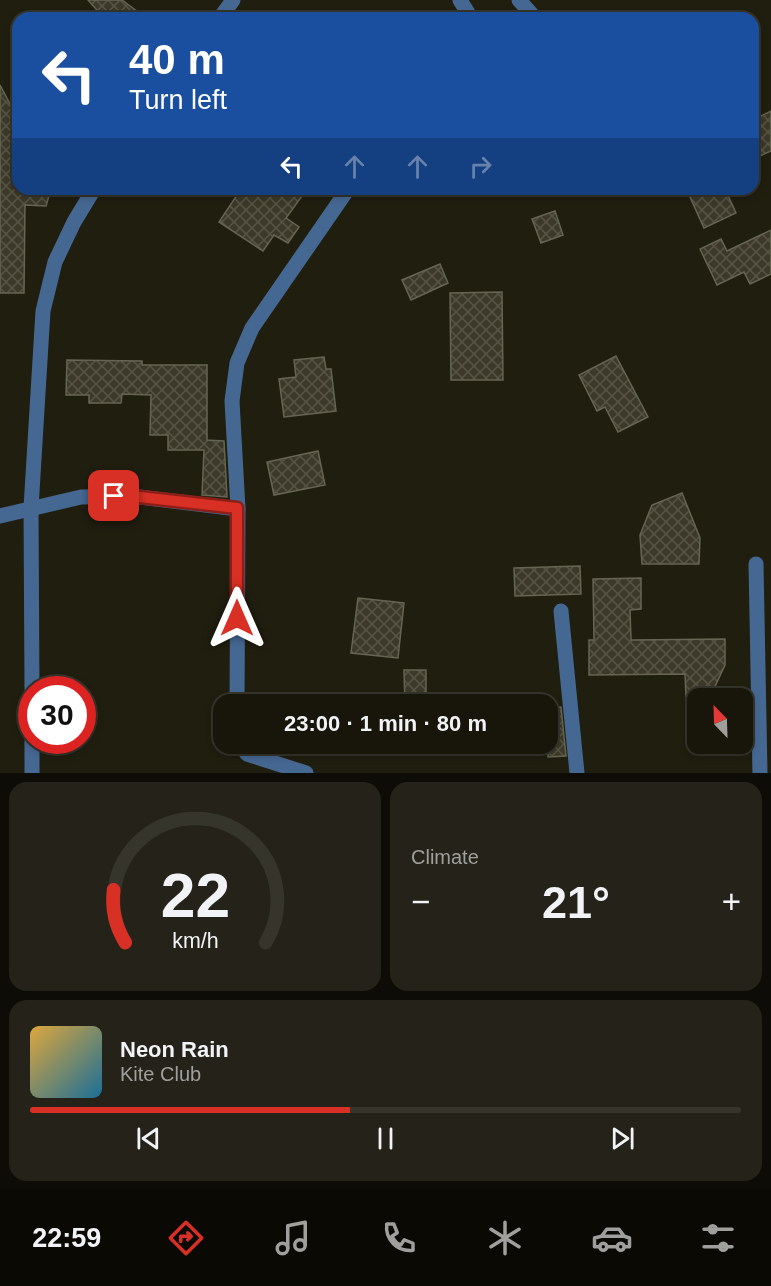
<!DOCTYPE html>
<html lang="en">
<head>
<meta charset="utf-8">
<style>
  :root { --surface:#18160b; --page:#252319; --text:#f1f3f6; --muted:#9f9f9d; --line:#36352c; --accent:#d93025 }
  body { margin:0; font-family:Helvetica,sans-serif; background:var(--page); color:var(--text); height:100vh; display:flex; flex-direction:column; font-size:22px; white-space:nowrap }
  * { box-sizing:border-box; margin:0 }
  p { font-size:20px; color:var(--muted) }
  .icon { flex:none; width:33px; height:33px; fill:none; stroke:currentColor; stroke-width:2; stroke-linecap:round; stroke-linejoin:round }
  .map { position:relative; height:773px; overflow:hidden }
  .details { display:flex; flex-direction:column; gap:9px; padding:9px; background:#0d0c06; flex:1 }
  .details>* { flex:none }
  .top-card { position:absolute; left:12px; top:12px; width:747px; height:183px; border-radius:18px; box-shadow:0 3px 9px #0003,0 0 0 2px var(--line); background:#1a4fa0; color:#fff; overflow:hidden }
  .needle { width:39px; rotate:337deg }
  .tools { position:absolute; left:687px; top:688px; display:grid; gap:12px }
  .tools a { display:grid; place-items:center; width:66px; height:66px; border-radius:12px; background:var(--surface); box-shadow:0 3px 9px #0003,0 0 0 2px var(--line); font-size:30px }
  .speed { position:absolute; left:18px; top:676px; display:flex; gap:12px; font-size:30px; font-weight:700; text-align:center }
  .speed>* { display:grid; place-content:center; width:78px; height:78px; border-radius:50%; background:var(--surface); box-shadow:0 3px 9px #0003,0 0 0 2px var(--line); line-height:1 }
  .speed .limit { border:9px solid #d22; background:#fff; color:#111 }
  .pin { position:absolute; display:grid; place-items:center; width:51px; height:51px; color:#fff; margin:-26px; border-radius:12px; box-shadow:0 3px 9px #0006 }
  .me { position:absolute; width:66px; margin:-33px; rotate:0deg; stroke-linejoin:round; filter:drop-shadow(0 0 4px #0008) }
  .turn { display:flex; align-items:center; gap:21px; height:126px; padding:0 18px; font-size:27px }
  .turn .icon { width:78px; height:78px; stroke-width:2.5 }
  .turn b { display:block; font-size:42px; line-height:51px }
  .lanes { display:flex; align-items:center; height:57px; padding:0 18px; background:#0003; justify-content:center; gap:30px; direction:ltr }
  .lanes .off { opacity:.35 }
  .big { font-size:45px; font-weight:600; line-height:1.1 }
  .details .widget { flex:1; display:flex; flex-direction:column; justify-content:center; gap:9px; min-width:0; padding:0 21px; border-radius:18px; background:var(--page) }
  .details .dial { align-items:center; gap:0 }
  .dial svg { height:156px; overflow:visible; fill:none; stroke:var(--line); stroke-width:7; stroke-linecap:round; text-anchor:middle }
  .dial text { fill:var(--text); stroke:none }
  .song { display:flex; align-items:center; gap:18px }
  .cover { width:72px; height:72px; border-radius:9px; background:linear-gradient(135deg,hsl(40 70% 55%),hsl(200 70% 35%)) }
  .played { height:6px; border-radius:3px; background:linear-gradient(90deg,var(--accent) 45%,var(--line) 45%) }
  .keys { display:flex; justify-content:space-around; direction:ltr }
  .heat { display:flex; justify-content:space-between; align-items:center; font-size:33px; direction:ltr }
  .details .tiles { flex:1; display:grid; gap:9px; grid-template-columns:1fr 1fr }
  .widget:last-child { grid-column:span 2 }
  .trip { position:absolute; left:213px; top:694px; width:345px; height:60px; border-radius:18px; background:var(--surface); box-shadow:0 3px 9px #0003,0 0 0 2px var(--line); font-weight:600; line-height:60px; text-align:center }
  .menu { display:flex; height:96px; justify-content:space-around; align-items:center; background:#0a0904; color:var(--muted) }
  .menu .icon { width:42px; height:42px }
  .menu .active { color:var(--accent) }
  .menu b { font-size:27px; color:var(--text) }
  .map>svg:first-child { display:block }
  .building { fill:url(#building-cross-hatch); stroke:#666452; stroke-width:1.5 }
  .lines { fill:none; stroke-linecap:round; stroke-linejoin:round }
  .minor { stroke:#456893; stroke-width:15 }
  .route-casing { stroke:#8d1f18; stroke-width:15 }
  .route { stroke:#d93025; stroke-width:10 }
</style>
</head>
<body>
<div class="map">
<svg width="771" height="773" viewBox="0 0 771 773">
  <defs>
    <pattern id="building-cross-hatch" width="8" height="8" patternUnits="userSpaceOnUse" patternTransform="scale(1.5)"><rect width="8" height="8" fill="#3c3929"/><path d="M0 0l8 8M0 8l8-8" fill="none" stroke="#585547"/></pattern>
  </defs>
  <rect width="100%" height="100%" fill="#201e0f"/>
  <g class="building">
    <polygon points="88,0 122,0 146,18 104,18"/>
    <polygon points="0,85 18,119 18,189 51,189 46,206 25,205 24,293 0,293"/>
    <polygon points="771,111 771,151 753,159 753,120"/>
    <polygon points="241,189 307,189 286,218 299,227 288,243 274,235 263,251 219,222"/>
    <polygon points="703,189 725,189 736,213 704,228 689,195"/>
    <polygon points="555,211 563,235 541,243 532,219"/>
    <polygon points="771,230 771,274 750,284 744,272 717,285 700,249 721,239 727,251"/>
    <polygon points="440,264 448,283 411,300 402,280"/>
    <polygon points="502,292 503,380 451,380 450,293"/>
    <polygon points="616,356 648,417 618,432 605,407 597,411 579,375"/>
    <polygon points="324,357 326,369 331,369 336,411 284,417 279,379 296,377 294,360"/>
    <polygon points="67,360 142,361 142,365 207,365 207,440 224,441 227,497 202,495 204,450 168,450 168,435 150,435 151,395 122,394 121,403 89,403 89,395 66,395"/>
    <polygon points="318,451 325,485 274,495 267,462"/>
    <polygon points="682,493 700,538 699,564 642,564 640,535 652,505"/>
    <polygon points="580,566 581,594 515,596 514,568"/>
    <polygon points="641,578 641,609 630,610 631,640 725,639 725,665 710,697 686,697 685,674 589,675 589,640 594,640 593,579"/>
    <polygon points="358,598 404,603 398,658 351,653"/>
    <polygon points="404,670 426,670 426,705 405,705"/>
    <polygon points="561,707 566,756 548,757 548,708"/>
  </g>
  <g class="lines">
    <g class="minor">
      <polyline points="460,0 471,18"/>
      <polyline points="519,0 535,18"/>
      <polyline points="220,18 233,0"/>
      <polyline points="0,516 81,497 131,496 238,509"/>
      <polyline points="756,564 760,773"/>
      <polyline points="561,611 577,773"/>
      <polyline points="32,690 31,508 43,311 55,262 74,222 94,189"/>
      <polyline points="237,705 238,509 232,401 237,363 252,328 348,189"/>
      <polyline points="32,741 32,773"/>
      <polyline points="240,744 247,754 306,773"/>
    </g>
  </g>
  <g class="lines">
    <defs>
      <polyline id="route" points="114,496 131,496 237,508 237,618"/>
    </defs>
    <use href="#route" class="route-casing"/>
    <use href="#route" class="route"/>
  </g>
</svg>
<div class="tools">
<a><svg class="needle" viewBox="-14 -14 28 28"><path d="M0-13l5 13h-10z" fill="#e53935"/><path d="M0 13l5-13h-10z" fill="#9f9f9d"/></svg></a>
</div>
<div class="speed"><div class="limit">30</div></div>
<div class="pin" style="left:114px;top:496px;background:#d93025"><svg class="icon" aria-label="arrive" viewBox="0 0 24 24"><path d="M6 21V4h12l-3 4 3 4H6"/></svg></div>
<svg class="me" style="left:237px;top:618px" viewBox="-20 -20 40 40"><path d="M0-17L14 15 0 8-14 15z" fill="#d93025" stroke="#fff" stroke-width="4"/></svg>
<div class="trip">23:00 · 1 min · 80 m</div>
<div class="top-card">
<div class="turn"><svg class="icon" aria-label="left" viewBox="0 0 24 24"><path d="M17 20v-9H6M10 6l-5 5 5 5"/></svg><div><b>40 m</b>Turn left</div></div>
<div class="lanes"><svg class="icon" aria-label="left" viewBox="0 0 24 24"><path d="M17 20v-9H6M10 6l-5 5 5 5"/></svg><svg class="icon off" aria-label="ahead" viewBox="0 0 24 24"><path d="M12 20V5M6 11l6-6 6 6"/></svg><svg class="icon off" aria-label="ahead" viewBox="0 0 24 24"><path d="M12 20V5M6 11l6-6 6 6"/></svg><svg class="icon off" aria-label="right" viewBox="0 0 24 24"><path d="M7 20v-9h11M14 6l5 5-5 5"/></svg></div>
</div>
</div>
<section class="details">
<div class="tiles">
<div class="widget dial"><svg viewBox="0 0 100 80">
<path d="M14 69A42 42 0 1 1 86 69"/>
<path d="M14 69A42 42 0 0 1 8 42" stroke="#d93025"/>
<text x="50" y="56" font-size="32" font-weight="700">22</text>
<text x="50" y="72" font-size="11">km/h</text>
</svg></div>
<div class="widget"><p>Climate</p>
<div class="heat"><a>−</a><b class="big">21°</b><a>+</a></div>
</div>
<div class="widget">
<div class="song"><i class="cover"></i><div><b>Neon Rain</b><p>Kite Club</p></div></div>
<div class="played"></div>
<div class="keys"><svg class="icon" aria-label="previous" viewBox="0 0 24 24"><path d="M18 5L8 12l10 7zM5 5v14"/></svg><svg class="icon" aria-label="pause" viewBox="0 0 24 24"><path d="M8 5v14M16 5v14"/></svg><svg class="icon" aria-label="next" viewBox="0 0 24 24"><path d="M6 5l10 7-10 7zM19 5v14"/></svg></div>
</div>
</div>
</section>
<nav class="menu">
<b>22:59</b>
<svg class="icon active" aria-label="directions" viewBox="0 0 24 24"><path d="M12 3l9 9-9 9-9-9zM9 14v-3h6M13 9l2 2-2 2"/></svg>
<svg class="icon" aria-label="music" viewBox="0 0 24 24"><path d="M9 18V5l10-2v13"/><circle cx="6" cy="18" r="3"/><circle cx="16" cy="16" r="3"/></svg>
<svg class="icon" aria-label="phone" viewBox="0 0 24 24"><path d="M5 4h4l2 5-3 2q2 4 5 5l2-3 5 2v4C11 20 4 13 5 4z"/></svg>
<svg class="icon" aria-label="climate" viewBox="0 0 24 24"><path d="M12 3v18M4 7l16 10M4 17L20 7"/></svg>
<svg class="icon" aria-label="car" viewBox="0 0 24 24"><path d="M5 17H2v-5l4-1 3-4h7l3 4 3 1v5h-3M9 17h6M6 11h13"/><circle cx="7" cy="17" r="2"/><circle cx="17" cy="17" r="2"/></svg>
<svg class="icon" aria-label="filters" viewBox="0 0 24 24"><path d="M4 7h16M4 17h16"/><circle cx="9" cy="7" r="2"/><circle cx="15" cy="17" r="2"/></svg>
</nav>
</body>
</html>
